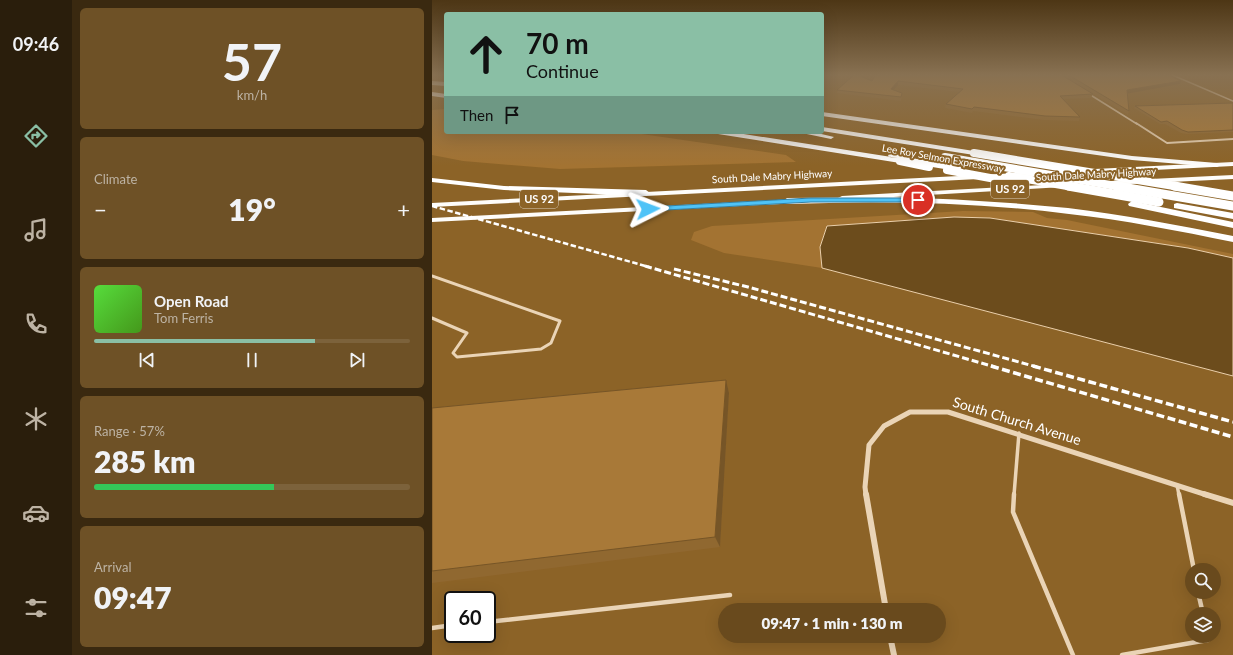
<!DOCTYPE html>
<html lang="en">
<head>
<meta charset="utf-8">
<style>
  :root { --surface:#694a1d; --page:#6e5126; --text:#f1f3f6; --muted:#bdb3a4; --line:#7c623b; --accent:#8abfa5 }
  body { margin:0; font-family:Lato,sans-serif; background:var(--page); color:var(--text); height:100vh; display:flex; flex-direction:column; font-size:15px; white-space:nowrap }
  * { box-sizing:border-box; margin:0 }
  p { font-size:13px; color:var(--muted) }
  .icon { flex:none; width:22px; height:22px; fill:none; stroke:currentColor; stroke-width:2; stroke-linecap:round; stroke-linejoin:round }
  .map { position:relative; flex:1; overflow:hidden }
  .drawer { display:flex; flex-direction:column; gap:8px; padding:8px; background:#3a2910; width:360px }
  .drawer>* { flex:none }
  .banner { position:absolute; left:12px; top:12px; width:380px; height:122px; border-radius:4px; box-shadow:0 4px 16px #0002; background:#8abfa5; color:#111; overflow:hidden }
  .buttons { position:absolute; left:753px; top:563px; display:grid; gap:8px }
  .buttons a { display:grid; place-items:center; width:36px; height:36px; border-radius:50%; background:var(--surface); box-shadow:0 4px 16px #0002; font-size:20px }
  .speed { position:absolute; left:12px; top:591px; display:flex; gap:8px; font-size:20px; font-weight:700; text-align:center }
  .speed>* { display:grid; place-content:center; width:52px; height:52px; border-radius:50%; background:var(--surface); box-shadow:0 4px 16px #0002; line-height:1 }
  .speed .limit { border:2px solid #111; border-radius:6px; background:#fff; color:#111 }
  .pin { position:absolute; display:grid; place-items:center; width:34px; height:34px; color:#fff; margin:-17px; border:2px solid #fff; border-radius:50%; box-shadow:0 1px 4px #0007 }
  .me { position:absolute; width:44px; margin:-22px; rotate:87deg; stroke-linejoin:round; filter:drop-shadow(0 0 3px #0008) }
  .turn { display:flex; align-items:center; gap:14px; height:84px; padding:0 16px; font-size:18px }
  .turn .icon { width:52px; height:52px; stroke-width:2.5 }
  .turn b { display:block; font-size:28px; line-height:34px }
  .then { display:flex; align-items:center; height:38px; padding:0 16px; background:#0003; gap:8px; font-size:15px }
  .big { font-size:30px; font-weight:800; line-height:1.1 }
  .drawer .tile { flex:1; display:flex; flex-direction:column; justify-content:center; gap:6px; min-width:0; padding:0 14px; border-radius:6px; background:var(--page) }
  .drawer .dial { align-items:center; gap:0 }
  .dial b { font-size:52px; line-height:1 }
  .song { display:flex; align-items:center; gap:12px }
  .cover { width:48px; height:48px; border-radius:6px; background:linear-gradient(135deg,hsl(110 70% 55%),hsl(100 70% 35%)) }
  .played { height:4px; border-radius:2px; background:linear-gradient(90deg,var(--accent) 70%,var(--line) 70%) }
  .keys { display:flex; justify-content:space-around; direction:ltr }
  .heat { display:flex; justify-content:space-between; align-items:center; font-size:22px; direction:ltr }
  .charge { height:6px; border-radius:3px; background:linear-gradient(90deg,#34c759 57%,var(--line) 0) }
  .trip { position:absolute; left:286px; top:603px; width:228px; height:40px; border-radius:20px; background:var(--surface); box-shadow:0 4px 16px #0002; font-weight:800; line-height:40px; text-align:center }
  main { display:flex; flex:1; min-height:0 }
  .dock { display:flex; flex-direction:column; width:72px; justify-content:space-around; align-items:center; background:#2a1e0c; color:var(--muted) }
  .dock .icon { width:28px; height:28px }
  .dock .selected { color:var(--accent) }
  .dock b { font-size:18px; color:var(--text) }
  .map>svg:first-child { display:block }
  .green { fill:#a37332 }
  .water { fill:#6c4c1c; stroke:#eacfab }
  .lines { fill:none; stroke-linecap:round; stroke-linejoin:round }
  .service-far4 { stroke:#ead4b6; stroke-width:1.5 }
  .service-far3 { stroke:#ead4b6; stroke-width:2 }
  .service-far2 { stroke:#ead4b6; stroke-width:3 }
  .service-far1 { stroke:#ead4b6; stroke-width:3.5 }
  .service { stroke:#ead4b6; stroke-width:4.5 }
  .minor-far1 { stroke:#ead4b6; stroke-width:5 }
  .minor { stroke:#ead4b6; stroke-width:6 }
  .primary { fill:#fefdfa; fill-rule:evenodd }
  .motorway { fill:#fff; fill-rule:evenodd }
  .rail-far2 { stroke:#fff; stroke-width:2.5; stroke-dasharray:5.5 2.5; stroke-linecap:butt }
  .rail-far1 { stroke:#fff; stroke-width:3; stroke-dasharray:7 3; stroke-linecap:butt }
  .rail { stroke:#fff; stroke-width:3.5; stroke-dasharray:8 3.5; stroke-linecap:butt }
  .motorway-bridge-far1 { stroke:#fff; stroke-width:8 }
  .motorway-bridge { stroke:#fff; stroke-width:9 }
  .wall { fill:#906830 }
  .shaded-wall { fill:#765527 }
  .building { fill:#a87938; stroke:#765527 }
  .route { fill:#4fc3f7; stroke:#337fa1 }
  .labels { text-anchor:middle; stroke-width:4; stroke-linejoin:round; paint-order:stroke }
  .far-street-label { font-size:10px; fill:#fff; stroke:#8c6327 }
  .shield { fill:#8c6327; stroke:#dcd0be; stroke-width:1 }
  .shield-label { font-size:11px; font-weight:bold; fill:#fff }
  .near-street-label { font-size:14px; fill:#fff; stroke:#8c6327 }
</style>
</head>
<body>
<main>
<nav class="dock">
<b>09:46</b>
<svg class="icon selected" aria-label="directions" viewBox="0 0 24 24"><path d="M12 3l9 9-9 9-9-9zM9 14v-3h6M13 9l2 2-2 2"/></svg>
<svg class="icon" aria-label="music" viewBox="0 0 24 24"><path d="M9 18V5l10-2v13"/><circle cx="6" cy="18" r="3"/><circle cx="16" cy="16" r="3"/></svg>
<svg class="icon" aria-label="phone" viewBox="0 0 24 24"><path d="M5 4h4l2 5-3 2q2 4 5 5l2-3 5 2v4C11 20 4 13 5 4z"/></svg>
<svg class="icon" aria-label="climate" viewBox="0 0 24 24"><path d="M12 3v18M4 7l16 10M4 17L20 7"/></svg>
<svg class="icon" aria-label="car" viewBox="0 0 24 24"><path d="M5 17H2v-5l4-1 3-4h7l3 4 3 1v5h-3M9 17h6M6 11h13"/><circle cx="7" cy="17" r="2"/><circle cx="17" cy="17" r="2"/></svg>
<svg class="icon" aria-label="filters" viewBox="0 0 24 24"><path d="M4 7h16M4 17h16"/><circle cx="9" cy="7" r="2"/><circle cx="15" cy="17" r="2"/></svg>
</nav>
<section class="drawer">
<div class="tile dial"><b>57</b><p>km/h</p></div>
<div class="tile"><p>Climate</p>
<div class="heat"><a>−</a><b class="big">19°</b><a>+</a></div>
</div>
<div class="tile">
<div class="song"><i class="cover"></i><div><b>Open Road</b><p>Tom Ferris</p></div></div>
<div class="played"></div>
<div class="keys"><svg class="icon" aria-label="previous" viewBox="0 0 24 24"><path d="M18 5L8 12l10 7zM5 5v14"/></svg><svg class="icon" aria-label="pause" viewBox="0 0 24 24"><path d="M8 5v14M16 5v14"/></svg><svg class="icon" aria-label="next" viewBox="0 0 24 24"><path d="M6 5l10 7-10 7zM19 5v14"/></svg></div>
</div>
<div class="tile"><p>Range · 57%</p><b class="big">285 km</b><div class="charge"></div></div>
<div class="tile"><p>Arrival</p><b class="big">09:47</b></div>
</section>
<div class="map">
<svg width="801" height="655" viewBox="0 0 801 655">
  <rect width="100%" height="100%" fill="#8c6327"/>
  <g class="green">
    <polygon points="14,109 14,132 196,132 354,155 364,162 128,169 31,161 0,155 0,110"/>
    <polygon points="531,211 601,212 615,218 635,220 801,254 801,258 756,248 558,218 522,217 395,226 388,247 390,268 292,253 259,240 262,232 280,226"/>
  </g>
  <polygon class="water" points="522,217 558,218 756,248 801,258 801,376 390,268 388,247 395,226"/>
  <g class="lines">
    <g class="service-far4">
      <polyline points="738,74 801,101"/>
      <polyline points="657,94 705,124"/>
    </g>
    <polyline class="service-far3" points="704,123 735,143 801,139"/>
    <polyline class="service-far2" points="0,276 128,321 119,343 109,349 25,357 21,353 35,333 0,318"/>
    <g class="service-far1">
      <polyline points="745,485 747,495"/>
      <polyline points="582,495 587,433"/>
    </g>
    <g class="service">
      <polyline points="582,494 581,512 641,655"/>
      <polyline points="747,494 762,570"/>
      <polyline points="766,592 771,614"/>
      <polyline points="55,622 298,595"/>
      <polyline points="0,628 21,625"/>
      <polyline points="690,655 776,640 775,636"/>
    </g>
    <polyline class="minor-far1" points="434,495 433,487 437,445 452,426 478,412 516,412 775,495"/>
    <g class="minor">
      <polyline points="434,494 454,610"/>
      <polyline points="772,494 801,503"/>
      <polyline points="458,636 462,655"/>
    </g>
    <g class="primary">
      <polygon points="801,162 801,166 0,207 0,203"/>
      <polygon points="801,175 801,179 677,185 674,183 677,181"/>
      <polygon points="629,184 631,185 631,187 410,200 406,198 410,196"/>
      <polygon points="364,199 367,199 367,203 0,222 0,218"/>
    </g>
    <g class="motorway">
      <polygon points="0,81 14,82 14,86 0,85"/>
      <polygon points="0,92 14,94 14,98 0,96"/>
      <polygon points="390,112 700,156 785,163 789,165 785,167 700,160 390,116"/>
      <polygon points="390,127 542,151 546,153 542,155 390,131"/>
      <polygon points="283,132 299,132 466,158 457,157 456,155 460,153 493,161 489,163 471,159 472,161 468,163 286,134"/>
      <polygon points="365,132 381,132 402,137 399,139"/>
      <polygon points="0,178 72,186 214,190 218,193 214,196 72,190 0,182"/>
      <path d="M461,197C519,199 578,202 636,208C692,215 746,225 801,236V242C747,231 692,220 637,214C543,202 449,201 355,204L351,201L355,198Z"/>
      <polygon points="700,201 801,222 801,228 697,206 696,204"/>
      <polygon points="745,203 801,213 801,219 742,208 742,204"/>
    </g>
    <polyline class="rail-far2" points="0,206 217,267"/>
    <g class="rail-far1">
      <polyline points="213,266 563,367"/>
      <polyline points="242,269 316,287 605,367"/>
    </g>
    <g class="rail">
      <polyline points="559,366 801,437"/>
      <polyline points="601,366 801,422"/>
    </g>
    <g class="motorway-bridge-far1">
      <polyline points="542,153 748,187"/>
      <polyline points="513,157 690,187"/>
      <polyline points="468,161 497,167"/>
      <polyline points="489,161 525,167"/>
      <polyline points="515,170 585,183"/>
      <polyline points="577,176 641,187"/>
    </g>
    <g class="motorway-bridge">
      <polyline points="636,186 727,202"/>
      <polyline points="684,186 801,206"/>
      <polyline points="742,186 801,196"/>
    </g>
  </g>
  <g class="wall">
    <polygon points="444,74 661,94 659,98 632,99 648,117 647,121 612,120 541,111 540,113 513,108 514,104 527,92 466,85 462,90 470,93 469,101 405,93 405,90 440,81"/>
    <polygon points="628,74 735,74 749,81 748,84 695,93 697,111 696,115"/>
    <polygon points="801,103 801,132 755,134 749,133 733,124 728,124 702,108 703,106"/>
    <polygon points="294,380 297,393 288,547 0,583 0,408"/>
  </g>
  <g class="shaded-wall">
    <polygon points="466,81 466,85 459,93 459,89"/>
    <polygon points="749,81 748,84 693,94 695,90"/>
    <polygon points="294,380 297,393 288,547 283,537"/>
  </g>
  <g class="building">
    <polygon points="423,74 424,74 440,81 444,74 628,74 661,94 628,96 648,117 613,116 542,107 540,109 514,104 531,89 466,81 459,89 470,93 469,97 405,90"/>
    <polygon points="635,74 735,74 749,81 695,90 697,111"/>
    <polygon points="801,103 801,130 756,132 750,130 735,121 729,122 703,106"/>
    <polygon points="294,380 283,537 0,571 0,408"/>
  </g>
  <linearGradient id="sky" x2="0" y2="1"><stop stop-color="#4d3615"/><stop offset="0.45" stop-color="#887152"/><stop offset="1" stop-color="#887152" stop-opacity="0"/></linearGradient>
  <rect width="801" height="166" fill="url(#sky)"/>
  <polygon class="route" points="379,198 486,198 489,200 486,202 379,202 216,211 212,209 216,207"/>
  <g class="labels">
    <g class="far-street-label">
      <text transform="translate(511 158) rotate(10)" y="4">Lee Roy Selmon Expressway</text>
      <text transform="translate(664 174) rotate(-3)" y="4">South Dale Mabry Highway</text>
      <text transform="translate(340 176) rotate(-3)" y="4">South Dale Mabry Highway</text>
    </g>
    <g class="shield">
      <rect x="559" y="180" width="38" height="18" rx="3"/>
      <rect x="88" y="190" width="38" height="18" rx="3"/>
    </g>
    <g class="shield-label">
      <text x="578" y="193">US 92</text>
      <text x="107" y="203">US 92</text>
    </g>
    <g class="near-street-label">
      <text transform="translate(585 421) rotate(17)" y="5">South Church Avenue</text>
    </g>
  </g>
</svg>
<div class="buttons">
<a><svg class="icon" aria-label="search" viewBox="0 0 24 24"><circle cx="10" cy="10" r="6"/><path d="M15 15l6 6"/></svg></a>
<a><svg class="icon" aria-label="layers" viewBox="0 0 24 24"><path d="M12 4l9 5-9 5-9-5zM3 14l9 5 9-5"/></svg></a>
</div>
<div class="speed"><div class="limit">60</div></div>
<div class="pin" style="left:486px;top:200px;background:#d93025"><svg class="icon" aria-label="arrive" viewBox="0 0 24 24"><path d="M6 21V4h12l-3 4 3 4H6"/></svg></div>
<svg class="me" style="left:216px;top:209px" viewBox="-20 -20 40 40"><path d="M0-17L14 15 0 8-14 15z" fill="#4fc3f7" stroke="#fff" stroke-width="4"/></svg>
<div class="trip">09:47 · 1 min · 130 m</div>
<div class="banner">
<div class="turn"><svg class="icon" aria-label="ahead" viewBox="0 0 24 24"><path d="M12 20V5M6 11l6-6 6 6"/></svg><div><b>70 m</b>Continue</div></div>
<div class="then">Then<svg class="icon" aria-label="arrive" viewBox="0 0 24 24"><path d="M6 21V4h12l-3 4 3 4H6"/></svg></div>
</div>
</div>
</main>
</body>
</html>
